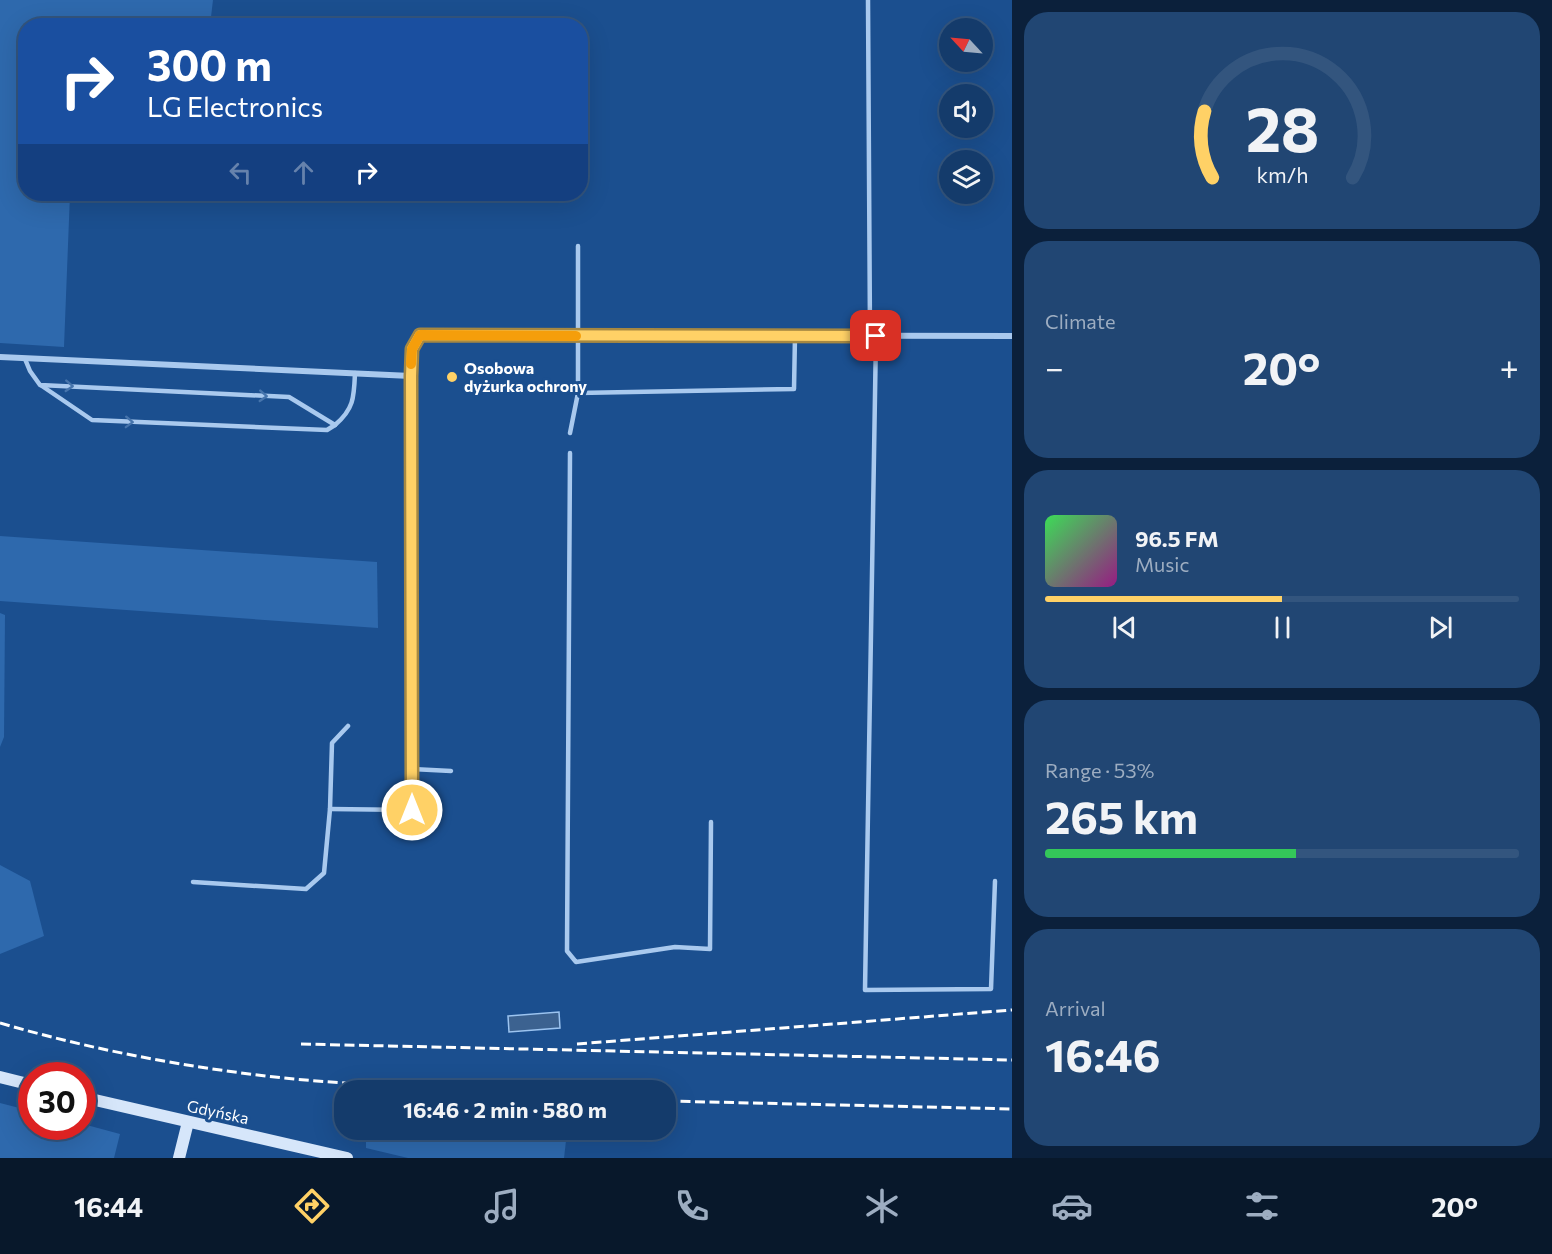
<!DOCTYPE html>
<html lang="en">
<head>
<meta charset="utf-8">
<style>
  :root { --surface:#143b6b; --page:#214673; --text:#f1f3f6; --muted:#9dadc1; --line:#33557e; --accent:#ffd166 }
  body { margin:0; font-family:Commissioner,sans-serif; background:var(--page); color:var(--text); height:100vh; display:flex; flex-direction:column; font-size:22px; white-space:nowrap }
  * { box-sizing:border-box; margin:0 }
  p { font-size:20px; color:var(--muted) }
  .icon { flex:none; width:33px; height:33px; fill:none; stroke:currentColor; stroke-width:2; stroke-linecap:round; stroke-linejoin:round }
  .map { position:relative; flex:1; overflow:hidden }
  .drawer { display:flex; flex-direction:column; gap:12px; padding:12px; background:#0b203b; width:540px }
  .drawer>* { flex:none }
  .guide { position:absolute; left:18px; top:18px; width:570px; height:183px; border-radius:24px; box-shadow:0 6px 24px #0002,0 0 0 2px var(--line); background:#1a4fa0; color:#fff; overflow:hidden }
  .needle { width:39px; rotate:296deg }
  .fabs { position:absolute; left:939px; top:18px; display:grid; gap:12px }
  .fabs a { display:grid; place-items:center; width:54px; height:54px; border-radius:50%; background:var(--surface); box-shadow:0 6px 24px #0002,0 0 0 2px var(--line); font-size:30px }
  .speed { position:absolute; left:18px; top:1062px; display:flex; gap:12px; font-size:30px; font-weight:700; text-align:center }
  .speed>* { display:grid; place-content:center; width:78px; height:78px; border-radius:50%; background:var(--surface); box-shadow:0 6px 24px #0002,0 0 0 2px var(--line); line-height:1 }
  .speed .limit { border:9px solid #d22; background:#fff; color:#111 }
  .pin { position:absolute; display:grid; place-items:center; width:51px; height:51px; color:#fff; margin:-26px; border-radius:12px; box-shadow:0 3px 9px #0006 }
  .me { position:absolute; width:66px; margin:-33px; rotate:0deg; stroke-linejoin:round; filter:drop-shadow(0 0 4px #0008) }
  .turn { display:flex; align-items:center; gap:21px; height:126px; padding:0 30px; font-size:27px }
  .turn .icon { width:78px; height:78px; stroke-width:2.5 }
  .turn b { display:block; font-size:42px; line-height:51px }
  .lanes { display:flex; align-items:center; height:57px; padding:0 30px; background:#0003; justify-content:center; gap:30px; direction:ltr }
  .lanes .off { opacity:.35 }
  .big { font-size:45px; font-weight:700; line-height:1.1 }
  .drawer .widget { flex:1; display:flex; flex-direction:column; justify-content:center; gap:9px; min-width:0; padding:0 21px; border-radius:24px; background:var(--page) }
  .drawer .dial { align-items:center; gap:0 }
  .dial svg { height:156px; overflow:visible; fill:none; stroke:var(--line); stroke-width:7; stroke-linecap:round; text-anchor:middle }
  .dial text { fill:var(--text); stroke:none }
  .song { display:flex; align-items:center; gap:18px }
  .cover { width:72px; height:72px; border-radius:9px; background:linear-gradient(135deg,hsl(130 70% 55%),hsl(310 70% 35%)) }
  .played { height:6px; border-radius:3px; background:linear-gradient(90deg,var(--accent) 50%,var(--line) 50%) }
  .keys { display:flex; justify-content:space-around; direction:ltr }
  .heat { display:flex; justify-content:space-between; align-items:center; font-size:33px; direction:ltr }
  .charge { height:9px; border-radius:4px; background:linear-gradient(90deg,#34c759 53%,var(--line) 0) }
  .trip { position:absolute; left:334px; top:1080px; width:342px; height:60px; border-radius:24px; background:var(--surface); box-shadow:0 6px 24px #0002,0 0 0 2px var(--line); font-weight:700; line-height:60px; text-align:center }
  .menu { display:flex; height:96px; justify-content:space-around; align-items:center; background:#08182b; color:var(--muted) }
  .menu .icon { width:42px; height:42px }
  .menu .on { color:var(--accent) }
  .menu b { font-size:27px; color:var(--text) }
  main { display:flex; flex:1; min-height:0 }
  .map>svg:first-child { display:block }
  .green { fill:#2e69ad }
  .water { fill:#3c6290; stroke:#9cc4f0; stroke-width:1.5 }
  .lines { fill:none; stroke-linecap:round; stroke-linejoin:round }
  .lane { stroke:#a9c9ee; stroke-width:4.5 }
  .street { stroke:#a9c9ee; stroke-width:6 }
  .secondary { stroke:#d6e6fa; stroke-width:12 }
  .rail { stroke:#fff; stroke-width:3; stroke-dasharray:10 4.5; stroke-linecap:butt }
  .oneway { stroke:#4674ac }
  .route-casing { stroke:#a68842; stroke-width:15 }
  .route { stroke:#ffd166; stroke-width:10 }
  .slow { stroke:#f59e0b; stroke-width:10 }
  .poi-dot { fill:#ffd166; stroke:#1b4f8f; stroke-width:2 }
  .labels { text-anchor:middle; stroke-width:6; stroke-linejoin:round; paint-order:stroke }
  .poi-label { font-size:16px; font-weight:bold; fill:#fff; stroke:#1b4f8f; text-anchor:start }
  .street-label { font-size:16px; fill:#fff; stroke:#1b4f8f }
</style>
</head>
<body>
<main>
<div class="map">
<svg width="1012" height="1158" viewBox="0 0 1012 1158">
  <rect width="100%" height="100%" fill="#1b4f8f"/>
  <g class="green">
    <polygon points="0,0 213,0 211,17 201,25 26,26 26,194 70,194 64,347 0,343"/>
    <polygon points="0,536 377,562 378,628 0,601"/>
    <polygon points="0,613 5,615 4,737 0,747"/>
    <polygon points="0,865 30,881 44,936 0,954"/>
    <polygon points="0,1103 31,1111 32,1126 82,1126 83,1124 120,1134 114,1158 0,1158"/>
    <polygon points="366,1136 566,1141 564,1158 408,1158 366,1148"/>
  </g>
  <polygon class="water" points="559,1012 560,1028 509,1032 508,1016"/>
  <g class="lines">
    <g class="lane">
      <polyline points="868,0 870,336"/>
      <polyline points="876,336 865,990 991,989 995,881"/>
      <path d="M25,359L30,371L40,385L289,397L335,425C354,409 354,397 355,373"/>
      <polyline points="42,386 92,420 327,430 335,425"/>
      <polyline points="578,393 794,389 795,336"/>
      <polyline points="570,433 578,393 578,246"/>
      <polyline points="570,453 567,951 576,962 675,947 710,949 711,822"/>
      <polyline points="412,769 451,771"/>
      <polyline points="330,809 412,810"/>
      <polyline points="193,882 306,889 324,873 330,809 332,743 348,726"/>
    </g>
    <g class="street">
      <polyline points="0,357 411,376"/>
      <polyline points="412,810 411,376 412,349 420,335 1012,336"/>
    </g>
    <g class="secondary">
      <polyline points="0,1077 32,1085"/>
      <polyline points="82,1097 347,1158"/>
      <polyline points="179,1158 188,1122"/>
    </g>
    <g class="rail">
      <path d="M0,1023C96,1051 195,1069 294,1079C381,1087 469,1088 557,1090"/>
      <polyline points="301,1044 1012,1060"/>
      <polyline points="577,1044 1012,1010"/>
      <polyline points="666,1101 1012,1109"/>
    </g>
  </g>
  <defs><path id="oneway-chevron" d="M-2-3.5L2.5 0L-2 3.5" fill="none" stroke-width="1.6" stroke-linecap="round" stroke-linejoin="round" transform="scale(1.5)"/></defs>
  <g class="oneway">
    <use href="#oneway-chevron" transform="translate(69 386) rotate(3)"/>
    <use href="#oneway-chevron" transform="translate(263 396) rotate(3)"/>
    <use href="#oneway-chevron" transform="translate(129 422) rotate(2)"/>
  </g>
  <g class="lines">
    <defs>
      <polyline id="route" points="412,810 411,376 412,349 420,335 876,336"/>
    </defs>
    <use href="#route" class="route-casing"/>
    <use href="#route" class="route"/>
    <polyline class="slow" points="411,364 412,349 420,335 576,336"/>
  </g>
  <circle class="poi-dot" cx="452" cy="377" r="6"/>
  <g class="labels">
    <g class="poi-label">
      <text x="464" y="374">Osobowa<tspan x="464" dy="18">dyżurka ochrony</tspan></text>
    </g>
    <g class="street-label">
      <text transform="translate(218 1112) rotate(12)" y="6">Gdyńska</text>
    </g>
  </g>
</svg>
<div class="fabs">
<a><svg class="needle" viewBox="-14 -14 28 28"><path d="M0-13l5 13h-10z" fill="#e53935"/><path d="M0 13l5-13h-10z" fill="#9dadc1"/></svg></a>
<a><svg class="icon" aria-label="sound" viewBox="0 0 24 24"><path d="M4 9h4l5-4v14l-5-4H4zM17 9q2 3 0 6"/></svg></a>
<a><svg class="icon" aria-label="layers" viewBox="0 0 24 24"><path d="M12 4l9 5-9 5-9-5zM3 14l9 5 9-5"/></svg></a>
</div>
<div class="speed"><div class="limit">30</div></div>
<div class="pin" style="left:876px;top:336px;background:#d93025"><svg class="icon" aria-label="arrive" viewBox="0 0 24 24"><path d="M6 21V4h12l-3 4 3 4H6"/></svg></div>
<svg class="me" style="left:412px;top:810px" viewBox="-20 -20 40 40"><circle r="17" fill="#ffd166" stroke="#fff" stroke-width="3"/><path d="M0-11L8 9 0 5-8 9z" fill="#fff"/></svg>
<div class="trip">16:46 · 2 min · 580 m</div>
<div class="guide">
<div class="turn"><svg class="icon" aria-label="right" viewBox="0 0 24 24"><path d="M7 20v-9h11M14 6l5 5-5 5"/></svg><div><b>300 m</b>LG Electronics</div></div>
<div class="lanes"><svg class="icon off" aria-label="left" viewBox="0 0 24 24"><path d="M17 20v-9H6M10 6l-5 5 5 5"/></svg><svg class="icon off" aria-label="ahead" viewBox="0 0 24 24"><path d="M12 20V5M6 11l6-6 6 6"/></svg><svg class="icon" aria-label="right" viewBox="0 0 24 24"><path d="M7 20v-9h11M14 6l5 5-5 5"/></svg></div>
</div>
</div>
<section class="drawer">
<div class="widget dial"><svg viewBox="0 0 100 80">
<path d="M14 69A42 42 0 1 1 86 69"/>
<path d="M14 69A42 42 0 0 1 10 35" stroke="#ffd166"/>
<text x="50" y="56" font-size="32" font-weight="700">28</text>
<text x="50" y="72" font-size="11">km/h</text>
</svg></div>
<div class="widget"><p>Climate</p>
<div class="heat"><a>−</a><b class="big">20°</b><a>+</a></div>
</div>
<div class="widget">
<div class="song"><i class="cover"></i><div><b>96.5 FM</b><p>Music</p></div></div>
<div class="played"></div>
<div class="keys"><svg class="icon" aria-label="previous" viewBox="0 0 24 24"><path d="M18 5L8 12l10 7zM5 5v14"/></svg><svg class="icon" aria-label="pause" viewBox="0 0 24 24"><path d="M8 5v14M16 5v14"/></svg><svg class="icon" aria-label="next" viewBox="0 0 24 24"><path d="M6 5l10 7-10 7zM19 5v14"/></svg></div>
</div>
<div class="widget"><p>Range · 53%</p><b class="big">265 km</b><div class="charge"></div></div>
<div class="widget"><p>Arrival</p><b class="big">16:46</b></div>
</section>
</main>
<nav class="menu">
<b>16:44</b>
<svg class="icon on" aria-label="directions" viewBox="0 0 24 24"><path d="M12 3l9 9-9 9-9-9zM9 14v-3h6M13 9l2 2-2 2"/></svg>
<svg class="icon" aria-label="music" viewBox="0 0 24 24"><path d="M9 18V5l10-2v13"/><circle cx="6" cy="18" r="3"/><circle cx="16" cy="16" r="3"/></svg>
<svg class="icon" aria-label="phone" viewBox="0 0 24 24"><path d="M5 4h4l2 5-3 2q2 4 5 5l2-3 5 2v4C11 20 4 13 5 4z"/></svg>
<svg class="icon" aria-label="climate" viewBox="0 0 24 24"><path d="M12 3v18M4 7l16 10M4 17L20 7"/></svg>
<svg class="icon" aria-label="car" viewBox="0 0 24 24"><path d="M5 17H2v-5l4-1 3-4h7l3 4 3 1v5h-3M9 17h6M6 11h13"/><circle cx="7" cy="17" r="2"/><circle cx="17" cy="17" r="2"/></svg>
<svg class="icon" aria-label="filters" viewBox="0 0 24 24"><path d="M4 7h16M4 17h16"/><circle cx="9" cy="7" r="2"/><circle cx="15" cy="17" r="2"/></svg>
<b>20°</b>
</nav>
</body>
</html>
